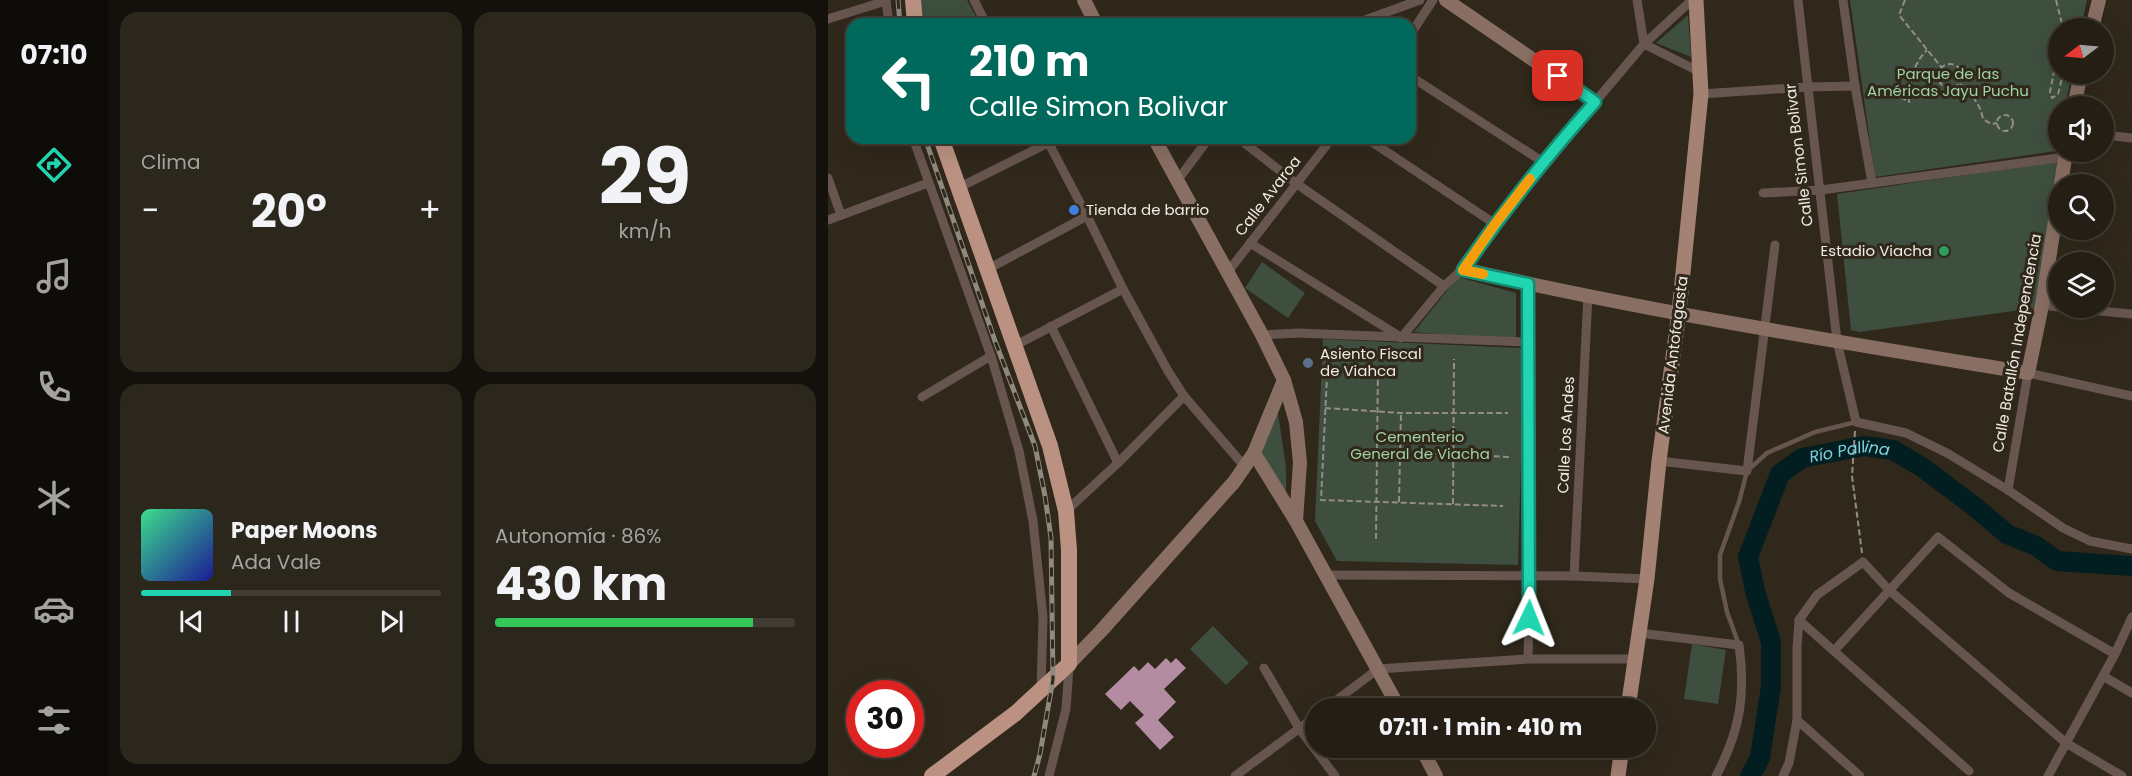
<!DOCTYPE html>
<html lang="es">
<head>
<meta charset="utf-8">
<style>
  :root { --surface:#241e14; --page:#2c271d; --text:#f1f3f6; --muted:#a3a2a0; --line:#413c34; --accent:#20d5b0 }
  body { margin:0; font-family:Poppins,sans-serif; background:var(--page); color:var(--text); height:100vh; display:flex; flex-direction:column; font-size:22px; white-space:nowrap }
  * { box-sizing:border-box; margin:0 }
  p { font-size:20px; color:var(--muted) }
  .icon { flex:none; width:33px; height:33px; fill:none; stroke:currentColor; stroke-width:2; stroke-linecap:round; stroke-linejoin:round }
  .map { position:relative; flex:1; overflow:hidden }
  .panel { display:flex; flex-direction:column; gap:12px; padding:12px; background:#14100b; width:720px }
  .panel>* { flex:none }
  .guide { position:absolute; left:18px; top:18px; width:570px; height:126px; border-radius:18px; box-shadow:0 6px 24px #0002,0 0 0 2px var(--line); background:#00695c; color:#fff; overflow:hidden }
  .needle { width:39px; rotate:254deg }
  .tools { position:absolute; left:1220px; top:18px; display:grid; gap:12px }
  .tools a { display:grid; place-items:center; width:66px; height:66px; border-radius:50%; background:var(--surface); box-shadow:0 6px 24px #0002,0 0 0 2px var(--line); font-size:30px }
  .speed { position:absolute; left:18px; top:680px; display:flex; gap:12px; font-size:30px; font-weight:700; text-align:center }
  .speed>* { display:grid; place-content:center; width:78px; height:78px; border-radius:50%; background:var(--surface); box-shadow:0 6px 24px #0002,0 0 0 2px var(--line); line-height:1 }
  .speed .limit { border:9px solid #d22; background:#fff; color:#111 }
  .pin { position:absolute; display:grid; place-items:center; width:51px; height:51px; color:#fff; margin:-26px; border-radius:12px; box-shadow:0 3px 9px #0006 }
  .me { position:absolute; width:66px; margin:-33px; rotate:2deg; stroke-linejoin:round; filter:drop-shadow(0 0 4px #0008) }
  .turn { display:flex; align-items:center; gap:21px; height:126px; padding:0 24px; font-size:27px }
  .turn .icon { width:78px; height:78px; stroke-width:2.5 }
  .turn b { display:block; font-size:42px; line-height:51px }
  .big { font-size:45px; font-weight:700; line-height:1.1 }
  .panel .card { flex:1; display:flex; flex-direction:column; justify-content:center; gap:9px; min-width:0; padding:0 21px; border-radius:18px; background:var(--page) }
  .panel .dial { align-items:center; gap:0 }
  .dial b { font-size:78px; line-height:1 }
  .song { display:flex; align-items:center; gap:18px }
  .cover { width:72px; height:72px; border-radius:9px; background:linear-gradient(135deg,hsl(150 70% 55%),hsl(240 70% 35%)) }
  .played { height:6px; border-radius:3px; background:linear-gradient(90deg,var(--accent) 30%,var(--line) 30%) }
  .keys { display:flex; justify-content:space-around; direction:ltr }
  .heat { display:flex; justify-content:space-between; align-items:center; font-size:33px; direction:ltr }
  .charge { height:9px; border-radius:4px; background:linear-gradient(90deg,#34c759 86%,var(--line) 0) }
  .panel .tiles { flex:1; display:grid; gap:12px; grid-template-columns:repeat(2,1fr) }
  .trip { position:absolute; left:477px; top:698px; width:351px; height:60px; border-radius:30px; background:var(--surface); box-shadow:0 6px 24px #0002,0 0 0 2px var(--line); font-weight:700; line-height:60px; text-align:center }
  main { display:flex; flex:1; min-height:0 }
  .tab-bar { display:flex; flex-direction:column; width:108px; justify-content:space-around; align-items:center; background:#0e0c08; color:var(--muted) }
  .tab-bar .icon { width:42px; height:42px }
  .tab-bar .selected { color:var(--accent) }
  .tab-bar b { font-size:27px; color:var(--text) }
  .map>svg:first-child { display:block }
  .green { fill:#3e4f3f }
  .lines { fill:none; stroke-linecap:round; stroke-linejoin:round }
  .river { stroke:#031e21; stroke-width:20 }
  .building { fill:#b38ca1 }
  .path { stroke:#948d83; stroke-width:2; stroke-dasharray:6 3; stroke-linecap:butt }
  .lane { stroke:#67564f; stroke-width:4.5 }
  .street { stroke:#67564f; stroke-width:9 }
  .secondary { stroke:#896f63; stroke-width:14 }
  .primary { stroke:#a38173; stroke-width:15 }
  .highway { stroke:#bb9281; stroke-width:16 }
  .rail-casing { stroke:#8f897e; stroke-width:5 }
  .rail { stroke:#30281b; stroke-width:3; stroke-dasharray:9; stroke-linecap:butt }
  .route-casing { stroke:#158a72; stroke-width:15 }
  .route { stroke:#20d5b0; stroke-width:10 }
  .slow { stroke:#f59e0b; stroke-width:10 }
  .shop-dot { fill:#3f7fe0; stroke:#30281b; stroke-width:2 }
  .leisure-dot { fill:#2e9e5b; stroke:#30281b; stroke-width:2 }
  .service-dot { fill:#5c6f8a; stroke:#30281b; stroke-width:2 }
  .labels { text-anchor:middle; stroke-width:6; stroke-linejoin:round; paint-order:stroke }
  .park-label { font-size:15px; fill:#9fd3a4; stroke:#30281b }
  .street-label { font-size:15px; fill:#efeae2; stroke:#30281b }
  .poi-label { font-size:15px; fill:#efeae2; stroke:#30281b; text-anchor:start }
  .water-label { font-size:16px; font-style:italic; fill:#7cd3de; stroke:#30281b }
</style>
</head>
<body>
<main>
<nav class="tab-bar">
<b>07:10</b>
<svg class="icon selected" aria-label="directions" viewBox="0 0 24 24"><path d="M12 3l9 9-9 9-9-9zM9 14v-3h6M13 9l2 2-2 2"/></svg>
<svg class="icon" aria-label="music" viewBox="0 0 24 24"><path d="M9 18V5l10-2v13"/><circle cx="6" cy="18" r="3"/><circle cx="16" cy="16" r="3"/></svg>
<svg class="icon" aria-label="phone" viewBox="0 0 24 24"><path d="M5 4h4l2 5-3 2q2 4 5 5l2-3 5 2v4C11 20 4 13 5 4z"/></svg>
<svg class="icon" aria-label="climate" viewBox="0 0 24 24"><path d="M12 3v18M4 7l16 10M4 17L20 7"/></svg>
<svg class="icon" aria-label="car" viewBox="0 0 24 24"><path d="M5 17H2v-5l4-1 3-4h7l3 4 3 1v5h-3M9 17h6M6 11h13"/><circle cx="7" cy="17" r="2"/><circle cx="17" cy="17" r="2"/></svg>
<svg class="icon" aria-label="filters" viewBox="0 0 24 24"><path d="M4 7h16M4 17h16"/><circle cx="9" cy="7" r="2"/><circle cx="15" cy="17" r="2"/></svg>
</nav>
<section class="panel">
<div class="tiles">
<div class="card"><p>Clima</p>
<div class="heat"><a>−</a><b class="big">20°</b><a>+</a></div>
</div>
<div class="card dial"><b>29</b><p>km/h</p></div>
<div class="card">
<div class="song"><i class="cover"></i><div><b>Paper Moons</b><p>Ada Vale</p></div></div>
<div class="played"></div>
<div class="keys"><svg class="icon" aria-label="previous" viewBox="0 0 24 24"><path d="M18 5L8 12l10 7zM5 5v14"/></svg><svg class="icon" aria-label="pause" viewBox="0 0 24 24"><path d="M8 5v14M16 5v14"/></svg><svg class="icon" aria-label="next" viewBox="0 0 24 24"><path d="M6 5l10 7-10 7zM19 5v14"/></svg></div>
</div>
<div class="card"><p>Autonomía · 86%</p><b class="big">430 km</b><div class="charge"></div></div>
</div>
</section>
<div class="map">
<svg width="1304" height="776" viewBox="0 0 1304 776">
  <rect width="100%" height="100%" fill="#30281b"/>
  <g class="green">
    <polygon points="90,0 139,0 152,24 93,24"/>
    <polygon points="1022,0 1259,0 1253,28 1230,28 1230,74 1244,74 1237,106 1230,106 1230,139 1228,151 1047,177"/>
    <polygon points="860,15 863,57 828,43"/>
    <polygon points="1225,162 1231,164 1207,308 1031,332 1023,330 1009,194"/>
    <polygon points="434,262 477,293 460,318 417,288"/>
    <polygon points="630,277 688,293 688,341 586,332"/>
    <polygon points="495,339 692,348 696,356 690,565 509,561 487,521"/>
    <polygon points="449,406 458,468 458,495 431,447"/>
    <polygon points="385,626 421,663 398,685 362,649"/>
    <polygon points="864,644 898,650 890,704 856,699"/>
  </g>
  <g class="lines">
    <path class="river" id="s1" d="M922,776L932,758L943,686V642L927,591L920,557L952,474L974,458L1036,446L1065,450L1094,467L1147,507L1179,534L1208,546L1229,561L1304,566"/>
  </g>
  <polygon class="building" points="338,658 343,663 348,658 358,668 336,689 348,702 330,720 346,737 332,750 307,723 316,715 302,701 293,710 277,694 306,666 311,671 320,662 327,669"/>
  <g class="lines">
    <g class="path">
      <polyline points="1077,0 1071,15 1114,68"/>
      <polyline points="1228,0 1235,28"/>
      <polyline points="1245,28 1245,27"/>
      <polyline points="1230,52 1222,92 1224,98 1230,94 1235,74"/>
      <circle cx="1122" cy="76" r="12"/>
      <path d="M1132,84C1144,95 1152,103 1155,119L1163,124L1169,123"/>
      <path d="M1039,94L1060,90L1081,102C1082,81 1084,65 1099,50"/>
      <circle cx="1177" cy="123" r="8"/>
      <polyline points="500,355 493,500 675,506"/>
      <polyline points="497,408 573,413 680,413"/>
      <polyline points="1027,431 1024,476 1034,553"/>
      <polyline points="549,451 681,457"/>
      <polyline points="571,502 573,413"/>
      <polyline points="625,504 626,359"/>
      <polyline points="548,539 550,366"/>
    </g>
    <polyline class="lane" points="911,645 899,612 892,579 892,555 911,502 919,471 939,453 987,432 1028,422"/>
    <g class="street">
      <polyline points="58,0 61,24"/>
      <polyline points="146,0 158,24"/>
      <polyline points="809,0 816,44"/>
      <polyline points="970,0 1009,341 1028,422 1078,433 1119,453 1180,490 1235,528 1262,541 1304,549"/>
      <polyline points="1015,0 1027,86 1044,183"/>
      <polyline points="0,19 58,1"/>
      <polyline points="526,24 592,0"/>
      <polyline points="582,35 605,0"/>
      <polyline points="816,44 872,72"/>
      <polyline points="582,76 715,162"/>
      <polyline points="873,94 979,87 1027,86"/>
      <polyline points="767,102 816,44 864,0"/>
      <polyline points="1275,135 1304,138"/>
      <polyline points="85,138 163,356 191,451 205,521 215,617 213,690"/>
      <polyline points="218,138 259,216 295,289 340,371 356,396 417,467"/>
      <polyline points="410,138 469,184 616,286"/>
      <polyline points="538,138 667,224"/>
      <polyline points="0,178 13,215"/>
      <polyline points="349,181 381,138"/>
      <polyline points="130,188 230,138"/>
      <polyline points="935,193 993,190 1237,157"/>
      <polyline points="0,220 100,183"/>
      <polyline points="422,243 571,336"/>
      <polyline points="160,269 259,216"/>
      <polyline points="399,273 504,138"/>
      <polyline points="1214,305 1230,307"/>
      <polyline points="1240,308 1304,314"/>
      <polyline points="223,326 290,463"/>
      <polyline points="434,335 470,333 701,342"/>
      <polyline points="573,338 616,286 635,269"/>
      <polyline points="188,345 295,289"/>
      <polyline points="94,397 163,356"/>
      <polyline points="831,461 919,471 947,245"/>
      <polyline points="1180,490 1200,373 1304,396"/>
      <polyline points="238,511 290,463 356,396"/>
      <polyline points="497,575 746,576 819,579"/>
      <polyline points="746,576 760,295"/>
      <polyline points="971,620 1141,771"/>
      <path d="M811,633L911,645C918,695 912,731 888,776"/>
      <polyline points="1006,651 1110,537 1181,593 1287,654"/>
      <polyline points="700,659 702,576 700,284"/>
      <polyline points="436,668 471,728 507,776"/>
      <polyline points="1275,676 1304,693"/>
      <polyline points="498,708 550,669 700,659 807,659"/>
      <polyline points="969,720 1032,776"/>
      <polyline points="593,748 621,747"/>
      <polyline points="221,776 238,709 241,667"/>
      <polyline points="407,776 488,716"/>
      <polyline points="955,776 961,763 969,720 969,647 971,620 989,595 1035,562 1061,590 1238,743 1294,776"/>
      <polyline points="1220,776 1287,654 1304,617"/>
    </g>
    <g class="secondary">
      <polyline points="256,0 268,24"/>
      <path d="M618,0L767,102C720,156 676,210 635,269C822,312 1012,342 1200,373L1214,305L1230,201"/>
      <polyline points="1264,28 1271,0"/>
      <polyline points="1246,106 1253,74"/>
      <polyline points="326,138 434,335 456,380 468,422 472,463 468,521"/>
      <polyline points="1233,184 1238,152"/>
      <polyline points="426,453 468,521 571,708"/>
      <polyline points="241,664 273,631 406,482 426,453 456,380"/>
      <polyline points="593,747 608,776"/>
    </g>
    <g class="primary">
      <polyline points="800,708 819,579 831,461 851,312 873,94 868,0"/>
      <polyline points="790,776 794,747"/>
    </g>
    <g class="highway">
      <polyline points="85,0 87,24"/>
      <polyline points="104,776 188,713 241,664 241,550 238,511 222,446 113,138"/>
    </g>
    <defs>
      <g id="rail">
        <polyline points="70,0 72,24"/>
        <polyline points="97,138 167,341 207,446 217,496 223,538 225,679 212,754 206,776"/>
      </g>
    </defs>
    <use href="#rail" class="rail-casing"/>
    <use href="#rail" class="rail"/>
  </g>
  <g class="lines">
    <defs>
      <path id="route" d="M701,618L700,284L635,270C676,210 720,155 767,102L730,76"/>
    </defs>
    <use href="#route" class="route-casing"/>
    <use href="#route" class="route"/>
    <polyline class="slow" points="655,274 635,270 667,224 702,179"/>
  </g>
  <circle class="shop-dot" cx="246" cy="210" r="6"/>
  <circle class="leisure-dot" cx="1116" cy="251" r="6"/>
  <circle class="service-dot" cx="480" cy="363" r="6"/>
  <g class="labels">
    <g class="park-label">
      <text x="1120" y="79">Parque de las<tspan x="1120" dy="17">Américas Jayu Puchu</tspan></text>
      <text x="592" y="442">Cementerio<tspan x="592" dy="17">General de Viacha</tspan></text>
    </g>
    <g class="street-label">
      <text transform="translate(971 155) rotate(-97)" y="5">Calle Simon Bolivar</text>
      <text transform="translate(440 196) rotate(-52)" y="5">Calle Avaroa</text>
      <text transform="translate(1189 343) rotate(-80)" y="5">Calle Batallón Independencia</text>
      <text transform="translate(845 355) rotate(-83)" y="5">Avenida Antofagasta</text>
      <text transform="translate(738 435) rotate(-87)" y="5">Calle Los Andes</text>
    </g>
    <g class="poi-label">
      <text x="258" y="215">Tienda de barrio</text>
      <text x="1104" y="256" text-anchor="end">Estadio Viacha</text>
      <text x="492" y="359">Asiento Fiscal<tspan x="492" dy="17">de Viahca</tspan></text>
    </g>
    <g class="water-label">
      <text dy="6" stroke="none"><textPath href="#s1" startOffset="390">Río Pallina</textPath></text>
    </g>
  </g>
</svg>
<div class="tools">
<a><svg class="needle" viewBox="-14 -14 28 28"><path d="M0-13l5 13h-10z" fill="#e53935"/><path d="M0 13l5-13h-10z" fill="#a3a2a0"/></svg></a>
<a><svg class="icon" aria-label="sound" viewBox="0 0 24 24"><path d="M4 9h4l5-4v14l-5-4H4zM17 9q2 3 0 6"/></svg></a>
<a><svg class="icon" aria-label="search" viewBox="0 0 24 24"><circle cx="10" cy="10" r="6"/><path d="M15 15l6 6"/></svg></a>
<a><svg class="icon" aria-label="layers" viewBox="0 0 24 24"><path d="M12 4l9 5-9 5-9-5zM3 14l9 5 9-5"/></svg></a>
</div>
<div class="speed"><div class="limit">30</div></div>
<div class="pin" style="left:730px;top:76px;background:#d93025"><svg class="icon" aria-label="arrive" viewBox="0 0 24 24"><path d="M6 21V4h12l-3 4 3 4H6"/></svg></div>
<svg class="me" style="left:701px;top:618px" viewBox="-20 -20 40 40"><path d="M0-17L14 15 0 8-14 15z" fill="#20d5b0" stroke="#fff" stroke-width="4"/></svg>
<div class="trip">07:11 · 1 min · 410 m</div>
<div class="guide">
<div class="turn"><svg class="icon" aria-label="left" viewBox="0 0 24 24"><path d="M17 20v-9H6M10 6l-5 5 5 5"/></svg><div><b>210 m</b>Calle Simon Bolivar</div></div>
</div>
</div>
</main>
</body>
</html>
